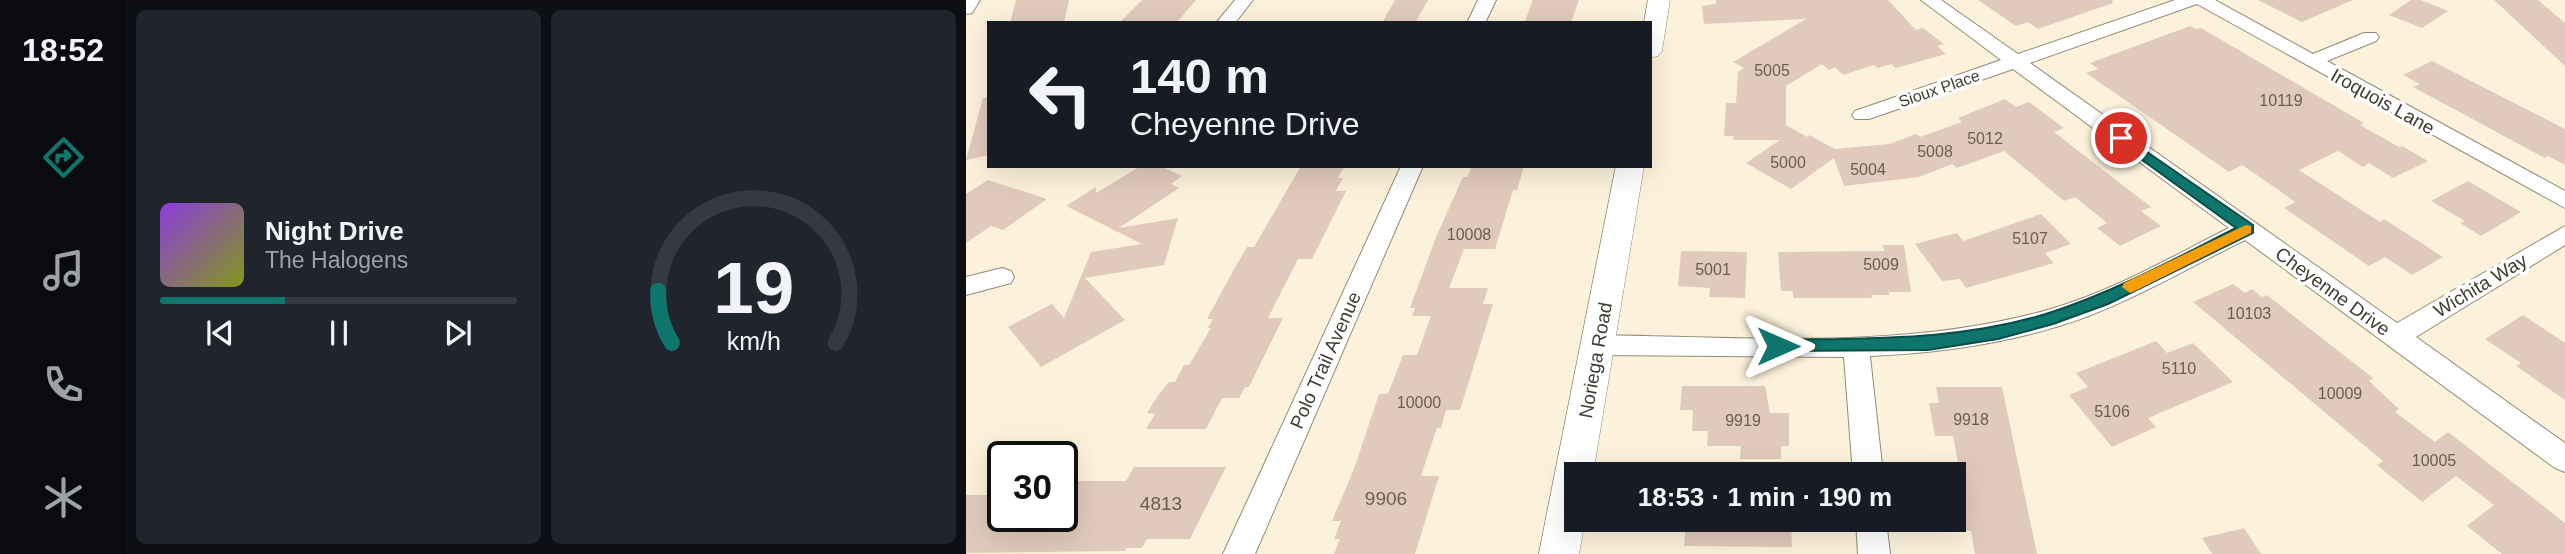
<!DOCTYPE html>
<html lang="en">
<head>
<meta charset="utf-8">
<style>
  :root { --surface:#171b24; --page:#20242c; --text:#f1f3f6; --muted:#9ea1a6; --line:#363941; --accent:#0f766e }
  body { margin:0; font-family:Helvetica,sans-serif; background:var(--page); color:var(--text); height:100vh; display:flex; flex-direction:column; font-size:26px; white-space:nowrap }
  * { box-sizing:border-box; margin:0 }
  p { font-size:23px; color:var(--muted) }
  .icon { flex:none; width:38px; height:38px; fill:none; stroke:currentColor; stroke-width:2; stroke-linecap:round; stroke-linejoin:round }
  .map { position:relative; flex:1; overflow:hidden }
  .sheet { display:flex; flex-direction:column; gap:10px; padding:10px; background:#0d0f14; width:840px }
  .sheet>* { flex:none }
  .top-card { position:absolute; left:21px; top:21px; width:665px; height:147px; border-radius:0px; box-shadow:0 7px 28px #0002; background:#171b24; color:var(--text); overflow:hidden }
  .speed { position:absolute; left:21px; top:441px; display:flex; gap:14px; font-size:35px; font-weight:700; text-align:center }
  .speed>* { display:grid; place-content:center; width:91px; height:91px; border-radius:50%; background:var(--surface); box-shadow:0 7px 28px #0002; line-height:1 }
  .speed .limit { border:4px solid #111; border-radius:10px; background:#fff; color:#111 }
  .pin { position:absolute; display:grid; place-items:center; width:60px; height:60px; color:#fff; margin:-30px; border:4px solid #fff; border-radius:50%; box-shadow:0 2px 7px #0007 }
  .me { position:absolute; width:77px; margin:-38px; rotate:90deg; stroke-linejoin:round; filter:drop-shadow(0 0 5px #0008) }
  .turn { display:flex; align-items:center; gap:24px; height:147px; padding:0 28px; font-size:32px }
  .turn .icon { width:91px; height:91px; stroke-width:2.5 }
  .turn b { display:block; font-size:49px; line-height:60px }
  .sheet .widget { flex:1; display:flex; flex-direction:column; justify-content:center; gap:10px; min-width:0; padding:0 24px; border-radius:10px; background:var(--page) }
  .sheet .dial { align-items:center; gap:0 }
  .dial svg { height:182px; overflow:visible; fill:none; stroke:var(--line); stroke-width:7; stroke-linecap:round; text-anchor:middle }
  .dial text { fill:var(--text); stroke:none }
  .song { display:flex; align-items:center; gap:21px }
  .cover { width:84px; height:84px; border-radius:10px; background:linear-gradient(135deg,hsl(270 70% 55%),hsl(70 70% 35%)) }
  .played { height:7px; border-radius:4px; background:linear-gradient(90deg,var(--accent) 35%,var(--line) 35%) }
  .keys { display:flex; justify-content:space-around; direction:ltr }
  .sheet .tiles { flex:1; display:grid; gap:10px; grid-template-columns:repeat(2,1fr) }
  .trip { position:absolute; left:598px; top:462px; width:402px; height:70px; border-radius:0px; background:var(--surface); box-shadow:0 7px 28px #0002; font-weight:800; line-height:70px; text-align:center }
  main { display:flex; flex:1; min-height:0 }
  .tabs { display:flex; flex-direction:column; width:126px; justify-content:space-around; align-items:center; background:#090b0e; color:var(--muted) }
  .tabs .icon { width:49px; height:49px }
  .tabs .current { color:var(--accent) }
  .tabs b { font-size:32px; color:var(--text) }
  .map>svg:first-child { display:block }
  .building { fill:#e0cabc }
  .lines { fill:none; stroke-linecap:round; stroke-linejoin:round }
  .minor-casing { stroke:#948a76; stroke-width:2 }
  .tertiary-casing { stroke:#948a76; stroke-width:1 }
  .minor { fill:#fff; fill-rule:evenodd }
  .tertiary { fill:#fff; fill-rule:evenodd }
  .route { fill:#0f766e; stroke:#0a4d48; stroke-width:2 }
  .slow { fill:#f59e0b }
  .labels { text-anchor:middle; stroke-width:7; stroke-linejoin:round; paint-order:stroke }
  .number-label { font-size:16px; fill:#675f54 }
  .far-street-label { font-size:16px; fill:#3f3b32; stroke:#fff }
  .street-label { font-size:19px; fill:#3f3b32; stroke:#fff }
  .near-number-label { font-size:19px; fill:#675f54 }
</style>
</head>
<body>
<main>
<nav class="tabs">
<b>18:52</b>
<svg class="icon current" aria-label="directions" viewBox="0 0 24 24"><path d="M12 3l9 9-9 9-9-9zM9 14v-3h6M13 9l2 2-2 2"/></svg>
<svg class="icon" aria-label="music" viewBox="0 0 24 24"><path d="M9 18V5l10-2v13"/><circle cx="6" cy="18" r="3"/><circle cx="16" cy="16" r="3"/></svg>
<svg class="icon" aria-label="phone" viewBox="0 0 24 24"><path d="M5 4h4l2 5-3 2q2 4 5 5l2-3 5 2v4C11 20 4 13 5 4z"/></svg>
<svg class="icon" aria-label="climate" viewBox="0 0 24 24"><path d="M12 3v18M4 7l16 10M4 17L20 7"/></svg>
</nav>
<section class="sheet">
<div class="tiles">
<div class="widget">
<div class="song"><i class="cover"></i><div><b>Night Drive</b><p>The Halogens</p></div></div>
<div class="played"></div>
<div class="keys"><svg class="icon" aria-label="previous" viewBox="0 0 24 24"><path d="M18 5L8 12l10 7zM5 5v14"/></svg><svg class="icon" aria-label="pause" viewBox="0 0 24 24"><path d="M8 5v14M16 5v14"/></svg><svg class="icon" aria-label="next" viewBox="0 0 24 24"><path d="M6 5l10 7-10 7zM19 5v14"/></svg></div>
</div>
<div class="widget dial"><svg viewBox="0 0 100 80">
<path d="M14 69A42 42 0 1 1 86 69"/>
<path d="M14 69A42 42 0 0 1 8 46" stroke="#0f766e"/>
<text x="50" y="56" font-size="32" font-weight="700">19</text>
<text x="50" y="72" font-size="11">km/h</text>
</svg></div>
</div>
</section>
<div class="map">
<svg width="1599" height="554" viewBox="0 0 1599 554">
  <rect width="100%" height="100%" fill="#fcf2db"/>
  <g class="building">
    <polygon points="50,0 103,0 98,23 44,23"/>
    <polygon points="176,0 230,0 211,22 155,21"/>
    <polygon points="429,0 462,0 449,23 416,23"/>
    <polygon points="567,0 613,0 605,22 563,22 559,21"/>
    <polygon points="750,0 922,0 950,30 957,28 978,44 971,46 980,54 930,68 925,64 912,68 908,65 877,75 869,67 863,70 856,64 820,86 820,125 841,137 843,135 869,149 923,144 950,134 954,137 996,122 992,118 1039,99 1050,107 1063,102 1098,128 1088,132 1185,207 1175,211 1195,226 1154,246 1131,228 1141,223 1109,197 1098,201 1038,151 991,168 986,164 953,177 878,186 868,158 825,189 780,163 814,140 767,140 768,136 758,136 760,103 770,103 772,72 778,68 767,62 840,19 738,24 736,6 750,4"/>
    <polygon points="1012,0 1146,0 1147,3 1072,29 1062,22 1050,26"/>
    <polygon points="1292,0 1387,0 1336,22"/>
    <polygon points="1445,0 1455,0 1482,11 1456,28 1423,15"/>
    <polygon points="1528,0 1572,0 1599,23 1599,66"/>
    <polygon points="1224,26 1230,29 1235,28 1398,123 1394,125 1433,147 1436,146 1462,161 1427,178 1403,163 1397,167 1372,151 1333,170 1414,222 1418,219 1477,257 1446,275 1419,257 1403,266 1318,208 1329,202 1314,191 1276,165 1263,172 1120,73 1132,69 1124,63"/>
    <polygon points="1466,61 1599,129 1599,165 1582,156 1579,158 1447,87 1454,84 1437,75"/>
    <polygon points="17,98 23,98 23,155 0,160"/>
    <polygon points="175,166 194,166 216,176 205,184 213,188 153,228 212,218 198,265 119,278 159,320 75,367 42,327 86,304 98,318 125,252 176,244 100,206 130,187 130,193"/>
    <polygon points="335,166 379,166 372,178 377,178 370,191 380,191 346,259 332,259 302,318 317,318 283,387 279,387 273,398 256,398 240,429 180,429 189,414 181,413 193,394 203,382 209,382 218,365 223,365 245,328 242,328 247,319 241,319 267,271 281,247 288,247"/>
    <polygon points="506,166 558,166 551,190 547,190 529,249 498,249 483,288 522,288 517,304 527,304 494,410 480,410 475,428 471,428 455,476 473,476 449,554 368,554 374,539 368,539 375,521 366,521 388,469 413,394 422,394 437,355 451,355 465,316 446,316 449,308 444,308 470,237 497,177 501,177"/>
    <polygon points="22,180 81,199 37,230 25,226 0,243 0,194"/>
    <polygon points="1502,181 1555,212 1515,236 1494,223 1499,221 1465,201"/>
    <polygon points="1075,214 1105,244 1079,253 1088,263 1000,288 994,279 976,281 949,244 991,233 997,241"/>
    <polygon points="917,245 938,245 945,292 923,292 923,295 905,295 906,298 827,298 827,291 815,291 812,252 918,251"/>
    <polygon points="715,251 781,252 779,298 743,297 744,288 712,286"/>
    <polygon points="1267,284 1279,293 1286,289 1296,297 1301,295 1407,378 1403,381 1433,409 1429,412 1469,442 1482,432 1599,523 1599,554 1536,554 1501,526 1528,505 1490,476 1456,502 1411,465 1417,461 1227,302"/>
    <polygon points="1557,315 1599,343 1599,400 1550,366 1555,363 1519,339"/>
    <polygon points="1190,341 1201,353 1227,343 1267,382 1182,418 1190,427 1146,447 1103,395 1122,387 1110,373"/>
    <polygon points="716,386 799,386 804,413 823,413 823,446 815,446 815,459 774,459 775,446 741,446 742,431 726,431 727,410 714,410"/>
    <polygon points="970,387 1036,387 1071,554 1009,554 1005,531 989,531 989,491 997,491 987,436 969,436 963,403 973,403"/>
    <polygon points="168,467 260,467 224,539 181,539 176,548 161,548 159,551 0,553 0,495 37,495 37,516 96,516 96,481 160,481"/>
    <polygon points="720,520 825,520 826,547 718,546"/>
    <polygon points="1278,528 1295,554 1246,554 1236,538"/>
  </g>
  <g class="lines">
    <defs>
      <g id="minor">
        <polygon points="0,0 14,0 6,13 0,14"/>
        <polygon points="269,0 287,0 269,23 250,23"/>
        <polygon points="512,0 530,0 519,23 501,23"/>
        <path d="M955,0H975L1052,54L1209,0H1249L1347,54L1398,33H1410L1413,37L1410,41L1361,61L1599,191V208L1231,4L1064,63L1431,323L1599,226V245L1450,337L1599,443V472L1589,468L1279,240C1226,266 1175,296 1120,317C1052,342 976,353 904,356L917,474H887L878,357L631,355L622,352L618,345L622,338L631,335C781,337 938,351 1085,309C1147,291 1205,257 1263,228L1047,69L903,119H889L886,115L889,111L1035,60Z"/>
        <polygon points="435,166 457,166 289,554 257,554"/>
        <polygon points="36,268 45,271 48,277 45,283 0,295 0,277"/>
        <polygon points="890,520 920,520 924,554 892,554"/>
      </g>
      <g id="tertiary">
        <polygon points="682,0 704,0 696,51 692,56 684,58 684,23 678,23"/>
        <polygon points="650,166 678,166 627,474 611,474 611,520 619,520 613,554 573,554"/>
      </g>
    </defs>
    <use href="#minor" class="minor-casing"/>
    <use href="#tertiary" class="tertiary-casing"/>
    <use href="#minor" class="minor"/>
    <use href="#tertiary" class="tertiary"/>
  </g>
  <path class="route" d="M1155,134L1287,225V233L1142,304L1087,324L1032,339L962,350L806,351L804,346L806,342L812,340C904,338 997,341 1086,312C1150,291 1210,258 1270,228L1150,141V135Z"/>
  <polygon class="slow" points="1280,225 1285,226 1285,233 1169,291 1164,293 1156,287 1158,283"/>
  <g class="labels">
    <g class="number-label">
      <text x="806" y="76">5005</text>
      <text x="1315" y="106">10119</text>
      <text x="1019" y="144">5012</text>
      <text x="969" y="157">5008</text>
      <text x="822" y="168">5000</text>
      <text x="902" y="175">5004</text>
      <text x="503" y="240">10008</text>
      <text x="1064" y="244">5107</text>
      <text x="915" y="270">5009</text>
      <text x="747" y="275">5001</text>
      <text x="1283" y="319">10103</text>
      <text x="1213" y="374">5110</text>
      <text x="1374" y="399">10009</text>
      <text x="453" y="408">10000</text>
      <text x="1146" y="417">5106</text>
      <text x="1005" y="425">9918</text>
      <text x="777" y="426">9919</text>
      <text x="1468" y="466">10005</text>
    </g>
    <g class="far-street-label">
      <text transform="translate(973 88) rotate(-19)" y="6">Sioux Place</text>
    </g>
    <g class="street-label">
      <text transform="translate(1417 101) rotate(29)" y="7">Iroquois Lane</text>
      <text transform="translate(1514 285) rotate(-31)" y="7">Wichita Way</text>
      <text transform="translate(1367 291) rotate(36)" y="7">Cheyenne Drive</text>
      <text transform="translate(359 360) rotate(-66)" y="7">Polo Trail Avenue</text>
      <text transform="translate(629 360) rotate(-80)" y="7">Noriega Road</text>
    </g>
    <g class="near-number-label">
      <text x="420" y="505">9906</text>
      <text x="195" y="510">4813</text>
    </g>
  </g>
</svg>
<div class="speed"><div class="limit">30</div></div>
<div class="pin" style="left:1155px;top:138px;background:#d93025"><svg class="icon" aria-label="arrive" viewBox="0 0 24 24"><path d="M6 21V4h12l-3 4 3 4H6"/></svg></div>
<svg class="me" style="left:812px;top:346px" viewBox="-20 -20 40 40"><path d="M0-17L14 15 0 8-14 15z" fill="#0f766e" stroke="#fff" stroke-width="4"/></svg>
<div class="trip">18:53 · 1 min · 190 m</div>
<div class="top-card">
<div class="turn"><svg class="icon" aria-label="left" viewBox="0 0 24 24"><path d="M17 20v-9H6M10 6l-5 5 5 5"/></svg><div><b>140 m</b>Cheyenne Drive</div></div>
</div>
</div>
</main>
</body>
</html>
